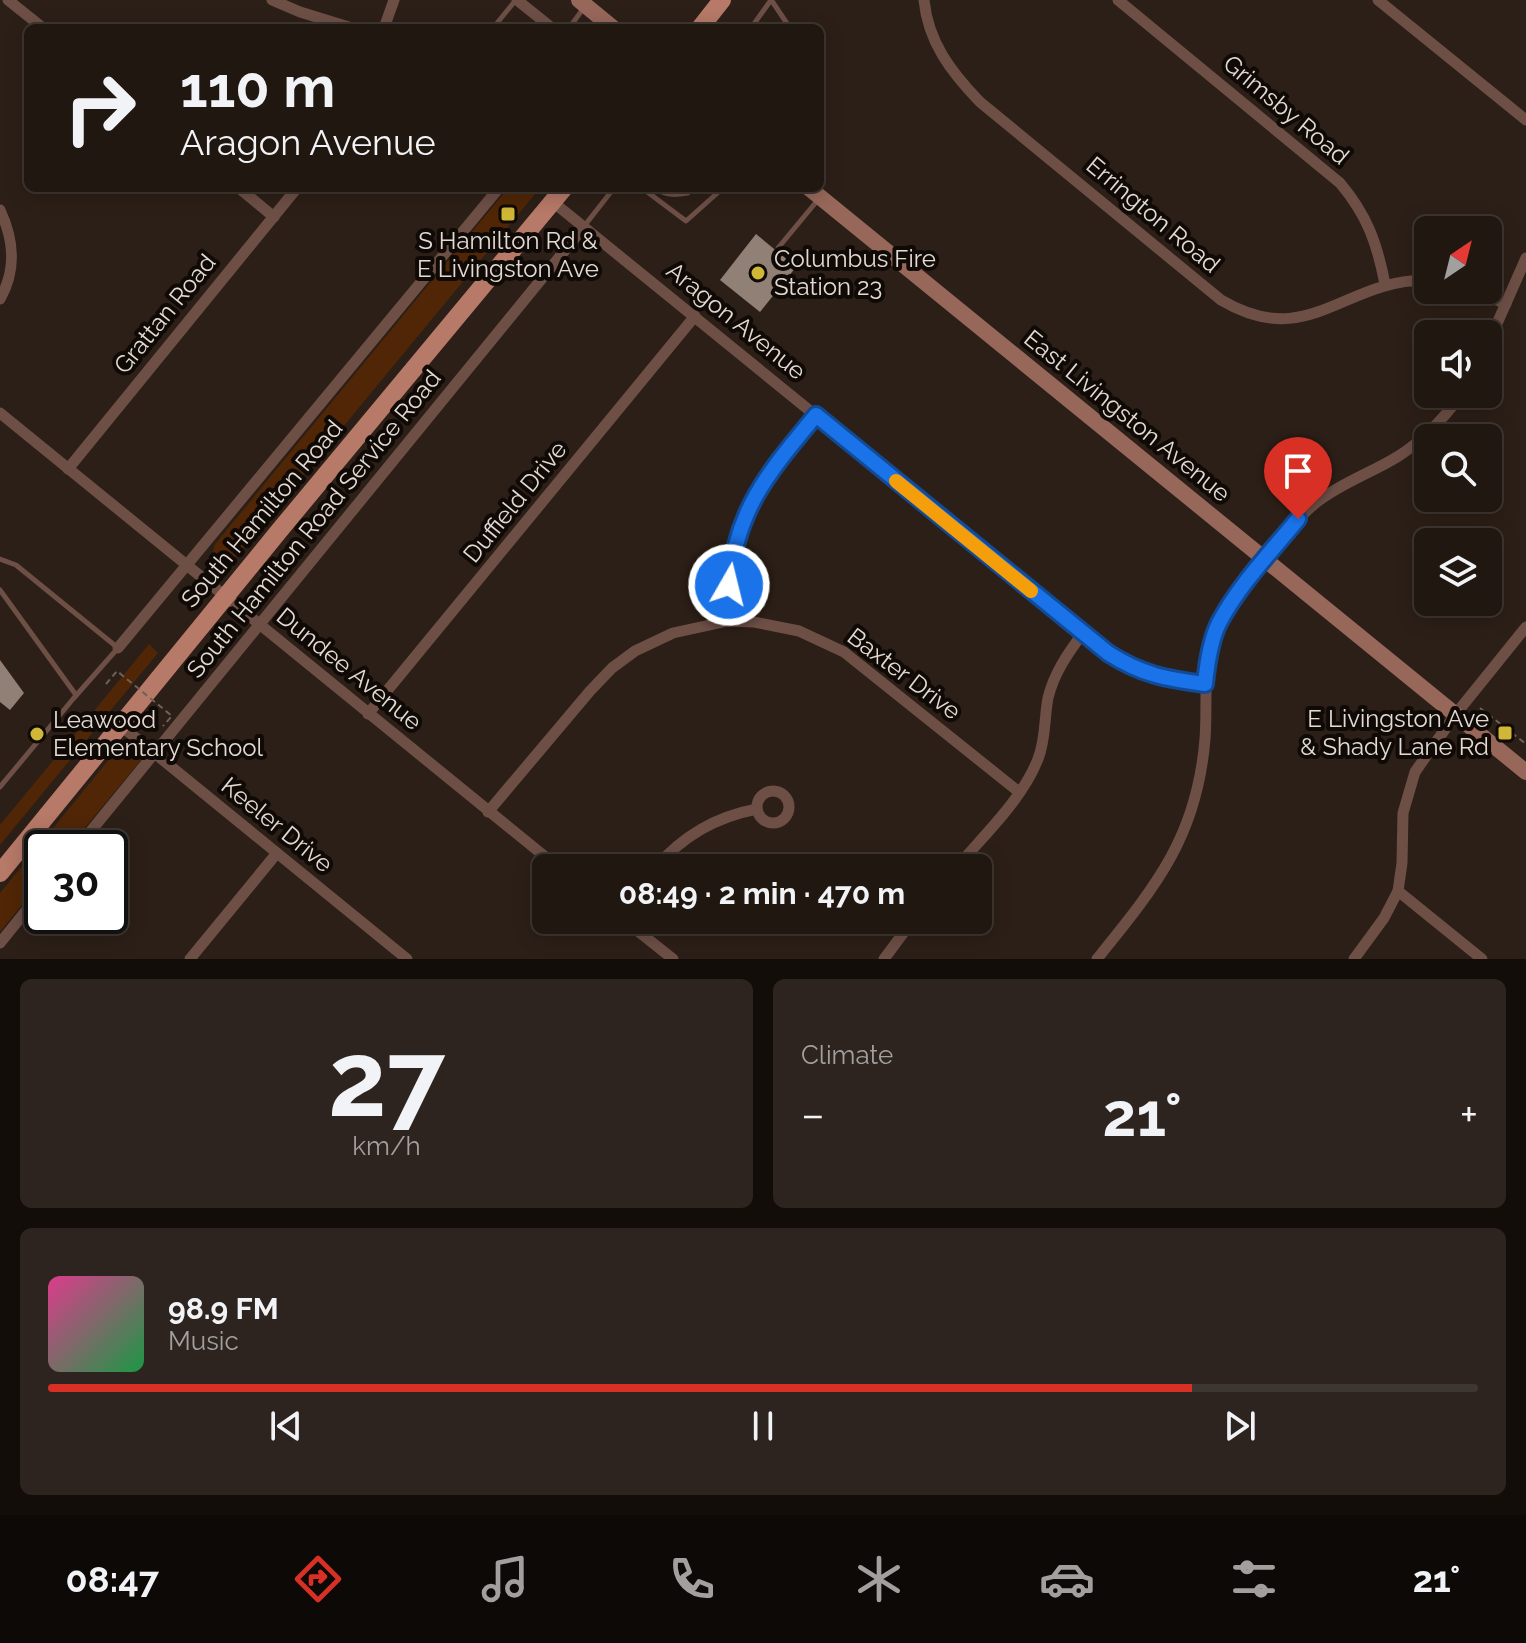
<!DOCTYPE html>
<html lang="en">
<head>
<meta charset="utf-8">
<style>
  :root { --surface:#211711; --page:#2d241f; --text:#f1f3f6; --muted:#a29f9f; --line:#3e3631; --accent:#d93025 }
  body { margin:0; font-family:Raleway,sans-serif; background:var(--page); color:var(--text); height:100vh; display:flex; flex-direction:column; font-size:30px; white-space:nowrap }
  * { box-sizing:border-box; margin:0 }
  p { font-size:26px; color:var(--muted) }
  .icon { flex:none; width:44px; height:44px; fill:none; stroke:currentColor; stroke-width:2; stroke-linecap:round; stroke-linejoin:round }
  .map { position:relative; height:959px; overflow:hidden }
  .side { display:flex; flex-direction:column; gap:20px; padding:20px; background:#120d09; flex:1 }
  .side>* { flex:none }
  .top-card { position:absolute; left:24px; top:24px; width:800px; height:168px; border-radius:12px; box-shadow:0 4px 20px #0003,0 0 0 2px var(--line); background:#211711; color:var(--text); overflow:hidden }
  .needle { width:52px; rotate:35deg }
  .buttons { position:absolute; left:1414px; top:216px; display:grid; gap:16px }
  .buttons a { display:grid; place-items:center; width:88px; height:88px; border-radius:12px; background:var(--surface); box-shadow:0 4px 20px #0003,0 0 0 2px var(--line); font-size:40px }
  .speed { position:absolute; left:24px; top:830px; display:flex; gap:16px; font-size:40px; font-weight:700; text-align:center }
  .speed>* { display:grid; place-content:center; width:104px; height:104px; border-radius:50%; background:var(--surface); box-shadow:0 4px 20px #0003,0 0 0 2px var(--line); line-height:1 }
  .speed .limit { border:4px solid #111; border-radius:12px; background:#fff; color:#111 }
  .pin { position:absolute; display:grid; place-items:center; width:68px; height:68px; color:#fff; margin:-82px -34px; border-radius:50% 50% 50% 0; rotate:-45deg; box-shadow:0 0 8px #0007 }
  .pin .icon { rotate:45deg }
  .me { position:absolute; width:88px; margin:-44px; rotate:8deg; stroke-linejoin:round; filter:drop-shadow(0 0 6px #0008) }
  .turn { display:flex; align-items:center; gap:28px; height:168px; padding:0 24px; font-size:36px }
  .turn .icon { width:104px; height:104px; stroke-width:2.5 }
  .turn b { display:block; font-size:56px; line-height:68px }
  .big { font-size:60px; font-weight:700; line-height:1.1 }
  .side .widget { flex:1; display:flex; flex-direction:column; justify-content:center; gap:12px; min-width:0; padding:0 28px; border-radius:12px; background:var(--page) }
  .side .dial { align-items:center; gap:0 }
  .dial b { font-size:104px; line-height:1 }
  .song { display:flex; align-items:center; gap:24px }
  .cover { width:96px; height:96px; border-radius:12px; background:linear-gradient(135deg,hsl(330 70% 55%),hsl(140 70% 35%)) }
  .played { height:8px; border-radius:4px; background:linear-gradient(90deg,var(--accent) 80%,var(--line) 80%) }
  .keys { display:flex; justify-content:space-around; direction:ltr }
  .heat { display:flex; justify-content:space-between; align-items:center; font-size:44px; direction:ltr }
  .side .tiles { flex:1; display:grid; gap:20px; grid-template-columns:1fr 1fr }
  .widget:last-child { grid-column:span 2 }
  .trip { position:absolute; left:532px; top:854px; width:460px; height:80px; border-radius:12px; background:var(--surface); box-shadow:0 4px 20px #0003,0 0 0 2px var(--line); font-weight:700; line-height:80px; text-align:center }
  .menu { display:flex; height:128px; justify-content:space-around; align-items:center; background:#0d0907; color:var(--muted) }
  .menu .icon { width:56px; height:56px }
  .menu .current { color:var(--accent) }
  .menu b { font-size:36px; color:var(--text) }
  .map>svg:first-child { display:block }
  .green { fill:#502606 }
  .building { fill:#918076 }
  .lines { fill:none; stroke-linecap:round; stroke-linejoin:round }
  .path { stroke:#6d615a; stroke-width:2; stroke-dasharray:6 4; stroke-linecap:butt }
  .service { stroke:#6d4f46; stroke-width:5 }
  .minor { stroke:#6d4f46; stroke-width:11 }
  .secondary { stroke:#97675a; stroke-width:16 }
  .primary { stroke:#b77968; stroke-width:18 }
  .path-bridge { stroke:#6d615a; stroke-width:2; stroke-dasharray:6 4; stroke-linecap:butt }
  .route-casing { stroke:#114b97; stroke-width:20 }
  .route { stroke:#1a73e8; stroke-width:14 }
  .slow { stroke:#f59e0b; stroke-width:14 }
  .poi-dot { fill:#d1b736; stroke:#100a07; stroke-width:3 }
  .labels { text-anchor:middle; stroke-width:8; stroke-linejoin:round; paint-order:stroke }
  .street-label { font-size:24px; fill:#e3dad4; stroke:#100a07 }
  .poi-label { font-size:24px; fill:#e3dad4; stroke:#100a07; text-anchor:start }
</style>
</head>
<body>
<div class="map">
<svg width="1526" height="959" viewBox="0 0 1526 959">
  <rect width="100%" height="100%" fill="#2c1f17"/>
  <g class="green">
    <polygon points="508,188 540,188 226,569 212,556 215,544"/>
    <polygon points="149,644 158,653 0,845 0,825"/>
    <polygon points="125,744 139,750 141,760 68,848 42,848 42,880 0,932 0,893 120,746"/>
  </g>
  <g class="building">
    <polygon points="756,234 796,267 760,312 720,280"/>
    <polygon points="0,660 24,693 10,710 0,702"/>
  </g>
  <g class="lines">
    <polyline class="path" points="1480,708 1526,744"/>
    <g class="service">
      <polyline points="772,1 790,28"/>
      <polyline points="493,28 515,1"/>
      <polyline points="569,28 583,9"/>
      <polyline points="751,28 771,0"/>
      <polyline points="642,188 686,221 723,188"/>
      <path d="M656,188C666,196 676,195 688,193L691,188"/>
      <polyline points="585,225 614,188"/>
      <polyline points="778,248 817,201"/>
      <polyline points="0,559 16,565 118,648 73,699 0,787"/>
      <polyline points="0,590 76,695"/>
    </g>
    <g class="minor">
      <polyline points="8,0 43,28"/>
      <polyline points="272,0 300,12 352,28"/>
      <polyline points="517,0 552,28"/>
      <path d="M924,0C928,42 951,72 980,102L1221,300C1309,352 1343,279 1428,280"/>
      <path d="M1118,0L1340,183C1367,215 1377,243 1385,284"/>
      <polyline points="1378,0 1526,120"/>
      <polyline points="384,28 394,0"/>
      <polyline points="239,188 274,217"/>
      <path d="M553,202L1108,653C1141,675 1167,679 1205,684"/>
      <path d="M0,210C14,240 17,269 0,299"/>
      <polyline points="1473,290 1506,304"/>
      <polyline points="1488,344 1526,258"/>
      <polyline points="0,413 559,868"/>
      <polyline points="68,469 297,188"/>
      <path d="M728,621C728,598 727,574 732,552C744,498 782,456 816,415"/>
      <polyline points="118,648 499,188"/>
      <polyline points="368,714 695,316"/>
      <polyline points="120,725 407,959"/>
      <circle cx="773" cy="807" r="16"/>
      <polyline points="488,812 590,691 612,668 635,651 673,633 728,621 754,622 799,631 844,652 1019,792"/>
      <polyline points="77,848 584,227"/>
      <path d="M655,868C683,836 715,817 757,809"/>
      <path d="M956,868C984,835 1022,800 1038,759C1046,739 1044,719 1048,698C1054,673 1068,653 1083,633"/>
      <polyline points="1398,891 1482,959"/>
      <polyline points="624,920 673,959"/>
      <polyline points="0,943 42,891"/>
      <polyline points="190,959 277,853"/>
      <polyline points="884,959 913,920"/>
      <path d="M1097,959C1156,886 1197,837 1205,739C1208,701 1201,662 1218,625C1232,594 1290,523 1317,502C1341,483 1371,473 1397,457C1423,441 1444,418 1462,394"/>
      <polyline points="1354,959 1384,918 1398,891 1402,863 1403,813 1415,772 1455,715 1526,627"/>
    </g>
    <g class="secondary">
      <polyline points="579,0 613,28"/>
      <polyline points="809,188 1526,772"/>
    </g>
    <g class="primary">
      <polyline points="700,28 722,0"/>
      <polyline points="0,873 279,531 564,188"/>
    </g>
    <polyline class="path-bridge" points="106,684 117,671 172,716 163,726"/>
  </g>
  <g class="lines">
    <defs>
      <path id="route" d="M729,585C736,509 769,472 816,415L1108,653C1142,675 1167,679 1205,684C1207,664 1210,641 1219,623C1239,585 1271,552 1298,519"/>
    </defs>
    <use href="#route" class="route-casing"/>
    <use href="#route" class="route"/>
    <polyline class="slow" points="896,481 1031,591"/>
  </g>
  <g class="poi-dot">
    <rect x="500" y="206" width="16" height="16" rx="4"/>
    <circle cx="758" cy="273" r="8"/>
    <rect x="1497" y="725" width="16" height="16" rx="4"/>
    <circle cx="37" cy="734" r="8"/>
  </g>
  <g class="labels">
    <g class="street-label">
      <text transform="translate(1286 110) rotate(40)" y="8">Grimsby Road</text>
      <text transform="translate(1153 215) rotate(40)" y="8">Errington Road</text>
      <text transform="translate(165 314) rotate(-51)" y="8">Grattan Road</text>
      <text transform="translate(736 321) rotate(39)" y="8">Aragon Avenue</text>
      <text transform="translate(1127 416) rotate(39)" y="8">East Livingston Avenue</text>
      <text transform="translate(515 502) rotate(-51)" y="8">Duffield Drive</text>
      <text transform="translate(262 514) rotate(-50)" y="8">South Hamilton Road</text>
      <text transform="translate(314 524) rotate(-51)" y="8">South Hamilton Road Service Road</text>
      <text transform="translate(349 669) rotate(39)" y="8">Dundee Avenue</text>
      <text transform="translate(904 674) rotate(37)" y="8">Baxter Drive</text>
      <text transform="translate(277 825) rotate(39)" y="8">Keeler Drive</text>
    </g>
    <g class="poi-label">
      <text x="508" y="249" text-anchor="middle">S Hamilton Rd &amp;<tspan x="508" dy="28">E Livingston Ave</tspan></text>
      <text x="774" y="267">Columbus Fire<tspan x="774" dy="28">Station 23</tspan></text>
      <text x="1489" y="727" text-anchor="end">E Livingston Ave<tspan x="1489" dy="28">&amp; Shady Lane Rd</tspan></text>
      <text x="53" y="728">Leawood<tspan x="53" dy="28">Elementary School</tspan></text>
    </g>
  </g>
</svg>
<div class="buttons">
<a><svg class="needle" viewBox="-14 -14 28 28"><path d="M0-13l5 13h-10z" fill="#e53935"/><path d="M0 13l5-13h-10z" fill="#a29f9f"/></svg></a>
<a><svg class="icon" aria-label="sound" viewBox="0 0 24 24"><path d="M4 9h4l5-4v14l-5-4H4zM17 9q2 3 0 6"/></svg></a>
<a><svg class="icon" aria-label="search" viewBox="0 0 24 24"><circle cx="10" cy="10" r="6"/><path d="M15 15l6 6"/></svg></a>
<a><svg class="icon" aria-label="layers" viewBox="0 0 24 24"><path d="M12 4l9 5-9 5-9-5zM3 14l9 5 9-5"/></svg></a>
</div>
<div class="speed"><div class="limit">30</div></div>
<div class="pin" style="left:1298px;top:519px;background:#d93025"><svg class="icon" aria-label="arrive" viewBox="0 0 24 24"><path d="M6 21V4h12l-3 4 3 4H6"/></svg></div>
<svg class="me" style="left:729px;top:585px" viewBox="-20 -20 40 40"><circle r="17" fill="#1a73e8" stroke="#fff" stroke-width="3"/><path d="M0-11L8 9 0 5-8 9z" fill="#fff"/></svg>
<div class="trip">08:49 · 2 min · 470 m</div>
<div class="top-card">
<div class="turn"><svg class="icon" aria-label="right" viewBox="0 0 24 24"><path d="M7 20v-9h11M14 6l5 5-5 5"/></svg><div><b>110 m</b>Aragon Avenue</div></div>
</div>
</div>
<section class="side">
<div class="tiles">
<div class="widget dial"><b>27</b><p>km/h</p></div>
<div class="widget"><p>Climate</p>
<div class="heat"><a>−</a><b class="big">21°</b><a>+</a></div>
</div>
<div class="widget">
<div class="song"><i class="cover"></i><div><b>98.9 FM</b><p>Music</p></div></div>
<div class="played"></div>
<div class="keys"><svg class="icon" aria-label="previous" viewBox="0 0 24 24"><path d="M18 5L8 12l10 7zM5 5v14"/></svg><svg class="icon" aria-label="pause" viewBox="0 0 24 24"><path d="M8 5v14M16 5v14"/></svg><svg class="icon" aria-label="next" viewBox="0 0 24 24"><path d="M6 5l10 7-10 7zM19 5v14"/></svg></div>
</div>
</div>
</section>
<nav class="menu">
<b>08:47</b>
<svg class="icon current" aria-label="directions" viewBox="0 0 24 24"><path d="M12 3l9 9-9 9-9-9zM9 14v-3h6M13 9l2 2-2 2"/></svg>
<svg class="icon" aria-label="music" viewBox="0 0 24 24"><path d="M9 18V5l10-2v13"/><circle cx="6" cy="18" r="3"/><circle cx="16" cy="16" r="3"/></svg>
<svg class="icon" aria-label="phone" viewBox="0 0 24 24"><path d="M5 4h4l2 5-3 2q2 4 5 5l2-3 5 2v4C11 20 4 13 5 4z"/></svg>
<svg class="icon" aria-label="climate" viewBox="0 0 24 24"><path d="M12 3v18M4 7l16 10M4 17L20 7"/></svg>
<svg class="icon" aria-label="car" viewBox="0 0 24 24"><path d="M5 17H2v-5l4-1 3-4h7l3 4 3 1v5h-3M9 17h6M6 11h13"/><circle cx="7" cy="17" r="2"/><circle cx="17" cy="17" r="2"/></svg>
<svg class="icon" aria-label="filters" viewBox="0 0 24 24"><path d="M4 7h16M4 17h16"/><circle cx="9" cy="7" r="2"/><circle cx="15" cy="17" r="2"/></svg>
<b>21°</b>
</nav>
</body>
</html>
